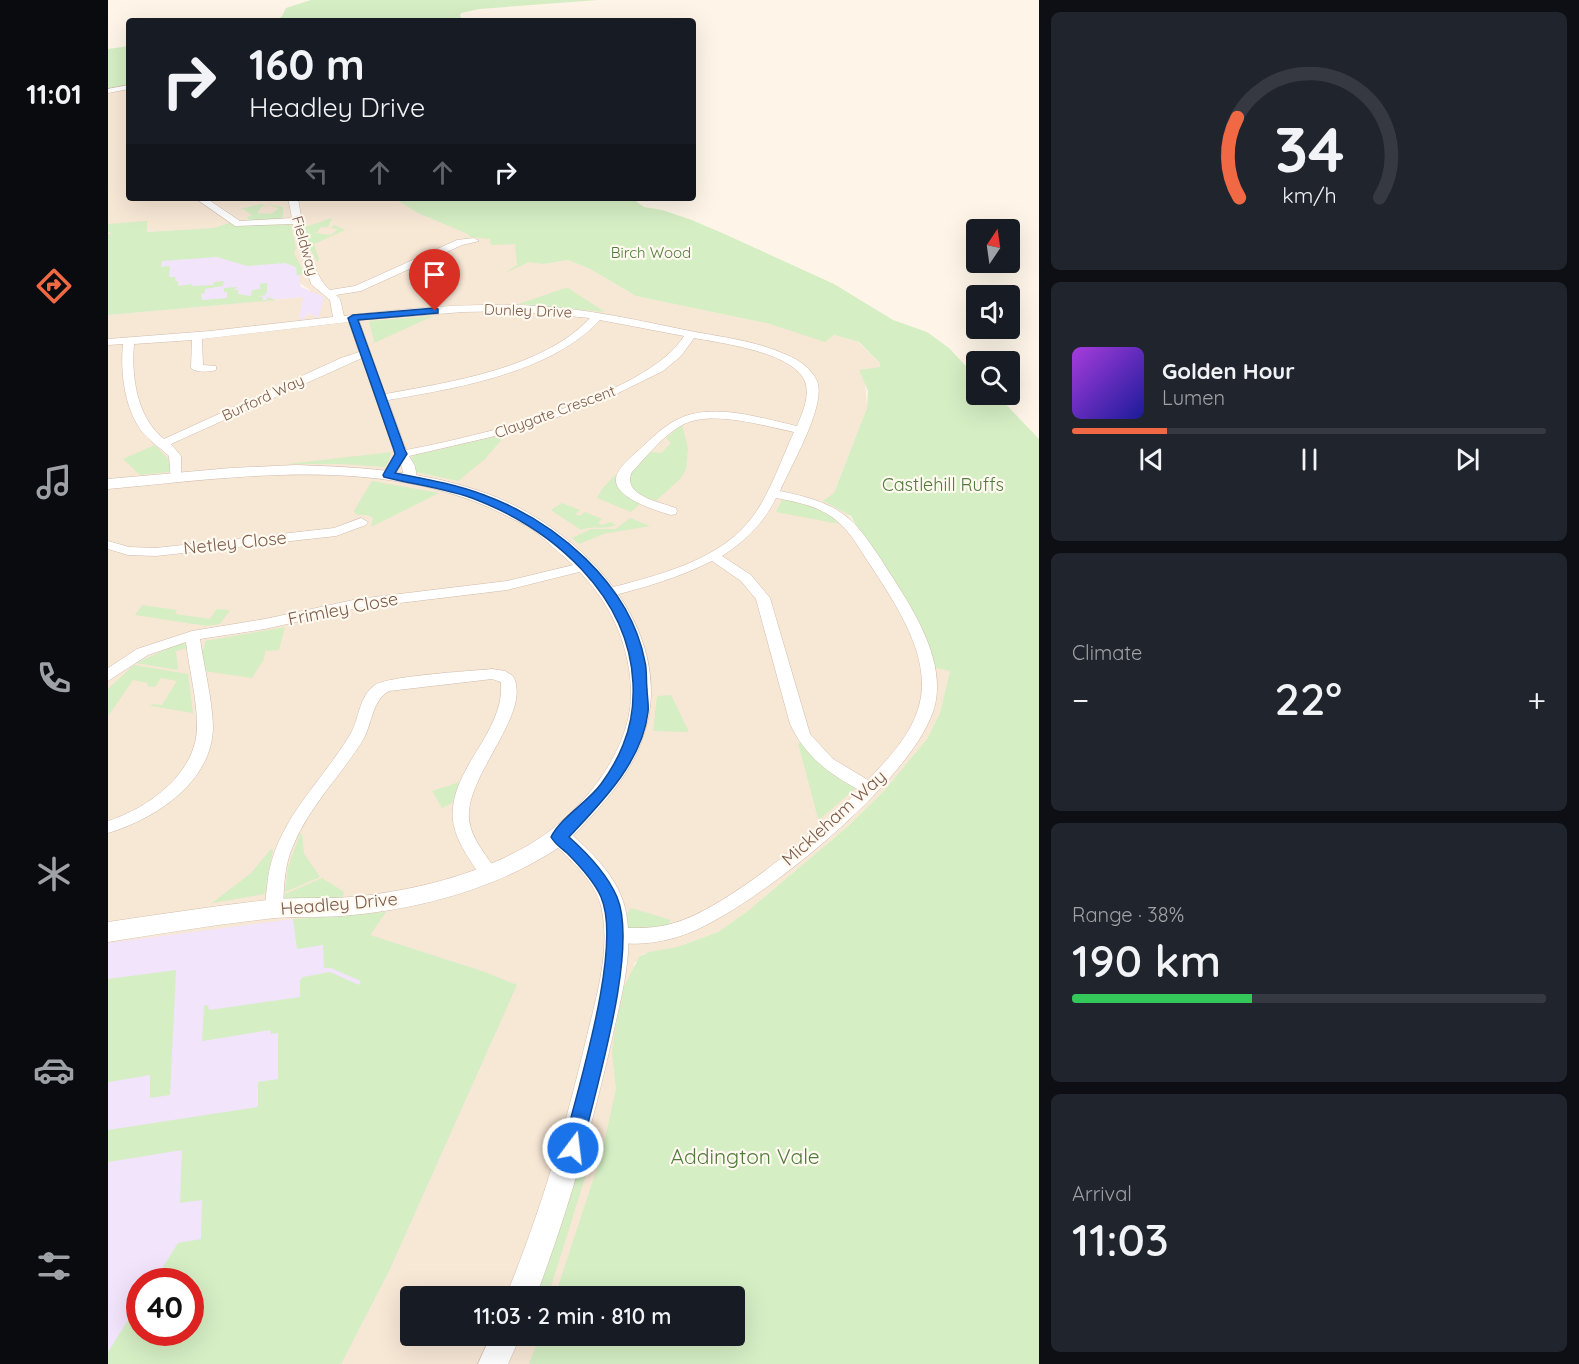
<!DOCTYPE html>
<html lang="en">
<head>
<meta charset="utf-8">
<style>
  :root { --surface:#171b24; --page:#20242c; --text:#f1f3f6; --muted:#9ea1a6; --line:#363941; --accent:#f16944 }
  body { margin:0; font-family:Quicksand,sans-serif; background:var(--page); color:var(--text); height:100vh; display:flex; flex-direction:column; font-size:22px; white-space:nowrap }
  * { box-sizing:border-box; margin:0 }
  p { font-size:20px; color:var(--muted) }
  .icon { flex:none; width:33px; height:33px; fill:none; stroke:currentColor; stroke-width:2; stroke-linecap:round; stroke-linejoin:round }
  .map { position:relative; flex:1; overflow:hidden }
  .details { display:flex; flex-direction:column; gap:12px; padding:12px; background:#0d0f14; width:540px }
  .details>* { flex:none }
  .guide { position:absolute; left:18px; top:18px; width:570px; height:183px; border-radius:6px; box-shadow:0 6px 24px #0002; background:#171b24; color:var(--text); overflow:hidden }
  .needle { width:39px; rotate:13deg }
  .tools { position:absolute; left:858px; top:219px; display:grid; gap:12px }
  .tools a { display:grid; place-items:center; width:54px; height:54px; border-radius:6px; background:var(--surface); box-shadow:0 6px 24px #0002; font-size:30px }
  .speed { position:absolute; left:18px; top:1268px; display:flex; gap:12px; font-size:30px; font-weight:700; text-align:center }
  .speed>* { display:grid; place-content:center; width:78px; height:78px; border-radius:50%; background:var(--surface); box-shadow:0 6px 24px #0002; line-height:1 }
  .speed .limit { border:9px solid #d22; background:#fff; color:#111 }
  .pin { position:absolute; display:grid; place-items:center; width:51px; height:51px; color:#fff; margin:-62px -26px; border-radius:50% 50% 50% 0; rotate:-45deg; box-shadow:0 0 6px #0007 }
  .pin .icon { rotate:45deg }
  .me { position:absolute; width:66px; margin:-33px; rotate:15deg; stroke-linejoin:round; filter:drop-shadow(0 0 4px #0008) }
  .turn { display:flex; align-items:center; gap:21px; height:126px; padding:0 24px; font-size:27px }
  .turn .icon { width:78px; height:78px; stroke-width:2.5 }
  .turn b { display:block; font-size:42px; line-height:51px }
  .lanes { display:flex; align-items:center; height:57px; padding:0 24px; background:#0003; justify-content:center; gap:30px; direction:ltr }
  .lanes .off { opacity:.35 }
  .big { font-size:45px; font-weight:600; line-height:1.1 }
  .details .widget { flex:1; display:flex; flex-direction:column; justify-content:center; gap:9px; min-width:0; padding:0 21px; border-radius:9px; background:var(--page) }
  .details .dial { align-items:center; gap:0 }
  .dial svg { height:156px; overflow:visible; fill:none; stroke:var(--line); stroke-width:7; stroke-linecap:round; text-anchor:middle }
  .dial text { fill:var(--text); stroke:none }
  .song { display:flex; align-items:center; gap:18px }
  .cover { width:72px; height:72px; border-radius:9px; background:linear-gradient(135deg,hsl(280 70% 55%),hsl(240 70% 35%)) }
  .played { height:6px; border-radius:3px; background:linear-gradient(90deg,var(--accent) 20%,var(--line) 20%) }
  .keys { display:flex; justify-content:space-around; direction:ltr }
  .heat { display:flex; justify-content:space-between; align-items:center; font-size:33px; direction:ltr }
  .charge { height:9px; border-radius:4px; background:linear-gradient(90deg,#34c759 38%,var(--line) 0) }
  .trip { position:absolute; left:292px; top:1286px; width:345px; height:60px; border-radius:6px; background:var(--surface); box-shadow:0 6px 24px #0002; font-weight:600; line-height:60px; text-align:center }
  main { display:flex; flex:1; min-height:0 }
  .dock { display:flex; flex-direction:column; width:108px; justify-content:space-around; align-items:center; background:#090b0e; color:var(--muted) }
  .dock .icon { width:42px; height:42px }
  .dock .selected { color:var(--accent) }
  .dock b { font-size:27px; color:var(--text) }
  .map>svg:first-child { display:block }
  .residential { fill:#f7e7d5; fill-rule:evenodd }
  .education { fill:#f2e4fb; fill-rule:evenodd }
  .green { fill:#d5eec4 }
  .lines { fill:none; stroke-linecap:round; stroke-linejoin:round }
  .minor-casing { stroke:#d2bcac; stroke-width:1 }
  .tertiary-casing { stroke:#d2bcac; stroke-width:1 }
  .minor { fill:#fff; fill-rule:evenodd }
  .tertiary { fill:#fff; fill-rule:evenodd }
  .route { fill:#1a73e8; stroke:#114b97; stroke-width:1.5 }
  .labels { text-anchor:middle; stroke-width:4.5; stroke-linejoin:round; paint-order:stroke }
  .far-street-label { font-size:15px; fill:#7b5a49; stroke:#fff9f0 }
  .far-park-label { font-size:15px; fill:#507b3d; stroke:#fff9f0 }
  .park-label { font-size:18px; fill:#507b3d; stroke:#fff9f0 }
  .street-label { font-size:18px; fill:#7b5a49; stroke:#fff9f0 }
  .near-park-label { font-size:21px; fill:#507b3d; stroke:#fff9f0 }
</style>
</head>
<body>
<main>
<nav class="dock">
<b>11:01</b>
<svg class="icon selected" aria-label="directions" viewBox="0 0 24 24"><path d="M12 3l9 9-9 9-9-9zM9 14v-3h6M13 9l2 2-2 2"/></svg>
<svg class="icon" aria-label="music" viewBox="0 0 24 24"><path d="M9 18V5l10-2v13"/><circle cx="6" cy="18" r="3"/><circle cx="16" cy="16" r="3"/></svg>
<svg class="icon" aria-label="phone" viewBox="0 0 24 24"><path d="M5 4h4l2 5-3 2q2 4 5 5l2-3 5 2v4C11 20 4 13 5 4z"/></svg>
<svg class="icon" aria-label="climate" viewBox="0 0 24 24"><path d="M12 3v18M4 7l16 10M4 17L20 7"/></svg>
<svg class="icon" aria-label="car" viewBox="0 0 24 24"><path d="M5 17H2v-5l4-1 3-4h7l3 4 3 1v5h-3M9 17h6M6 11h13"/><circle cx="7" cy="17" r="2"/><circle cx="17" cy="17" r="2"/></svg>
<svg class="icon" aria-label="filters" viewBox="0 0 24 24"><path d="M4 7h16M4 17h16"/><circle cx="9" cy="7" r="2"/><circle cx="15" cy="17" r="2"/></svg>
</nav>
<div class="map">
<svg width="931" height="1364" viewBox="0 0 931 1364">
  <rect width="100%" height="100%" fill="#fef5e8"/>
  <path class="residential" d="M21,87V198H286L363,235L404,241L435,264L460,260L482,269L528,296L662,324L717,341L726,335L750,342L772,363V367L757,383L759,408L726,493L842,671L832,713L819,739L775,792L738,828L641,910L610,932L569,947L535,954L525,965L537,970L465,1296H303V1335H451L441,1364H0V315L196,297L191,318H198L197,315L205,314L202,290L112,228L0,234V91ZM32,1281H82V1332H32Z"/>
  <g class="education">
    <polygon points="112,228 189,263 193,287 216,297 211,317 206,317 205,314 197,315 198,318 191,319 195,297 0,315 0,234"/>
    <path d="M185,919L237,927L377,972L409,985L281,1271L233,1364H0V943ZM32,1281H82V1332H32Z"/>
  </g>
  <g class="green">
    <polygon points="203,0 490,0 371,9 353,13 352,16 356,21 168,21 174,16 178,8"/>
    <polygon points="21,46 21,85 0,89 0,49"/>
    <polygon points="286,198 528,198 529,202 536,207 554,210 581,219 612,232 726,284 785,320 819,332 841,348 868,377 868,394 889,395 931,439 931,1364 421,1364 432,1335 627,1335 627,1296 447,1296 493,1156 508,1089 504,1052 507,1030 516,987 531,957 541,952 569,947 610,932 641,910 738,828 775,792 819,739 832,713 842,671 824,667 743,516 715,501 726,493 759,408 760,391 751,370 772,367 772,363 751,342 726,335 717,342 662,324 528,296 482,269 460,260 435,264 421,262 397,273 409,265 407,244 383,245 382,239 363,237 360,234 310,213"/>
    <polygon points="153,204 160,207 154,206 149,213 163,214 171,208 158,204 175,207 175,219 135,221 141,220 139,217 144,215 135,209 128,210"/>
    <polygon points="224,218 220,227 213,227 208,233 223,235 230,229 223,228 226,225 237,230 206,244 211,259 209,262 200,245 194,223 200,226"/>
    <polygon points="39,221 39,232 107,228 123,222 180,224 183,225 188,248 186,253 197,274 189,275 188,267 177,263 139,266 109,257 54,261 53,267 62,266 61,277 68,277 67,281 70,281 70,286 84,284 85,286 105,285 106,282 116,281 115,286 97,289 97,293 93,294 94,300 119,298 119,292 116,292 116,288 130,287 126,290 130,290 130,294 143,296 144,290 152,289 152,284 159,283 159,293 155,294 159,295 149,297 155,297 155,300 159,300 159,297 168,300 0,315 0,234 4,234 0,231 0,224"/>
    <polygon points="460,288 497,312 411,304 457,288"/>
    <polygon points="325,316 264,344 266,341 261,321"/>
    <path d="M574,425L580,448L578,469L572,479L548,501C530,494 528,496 519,477L543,452L553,453L563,443L558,438Z"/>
    <polygon points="390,436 394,439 377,459 350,481 308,472 303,458 307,455"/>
    <polygon points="47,445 61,460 61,472 32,475 15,459"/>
    <polygon points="283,452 281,460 277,467 235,464 180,464"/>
    <polygon points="507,475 509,475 513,491 533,503 523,512 489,498 495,488"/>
    <polygon points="264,481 331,493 263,527 265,518 260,515 248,515 246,511"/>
    <path d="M674,500C695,501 718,508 731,524L668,512Z"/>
    <path d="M454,503L472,510L467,514L472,516L477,512L494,519L490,523L494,525L502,522L508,525C496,530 485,525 473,530L443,510Z"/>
    <polygon points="522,518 542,526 495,534 471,544 464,538 483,529 508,529"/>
    <polygon points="34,605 69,610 67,614 102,619 109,609 122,610 112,624 99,626 27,615"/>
    <polygon points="177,627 171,650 157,651 156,659 144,678 96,671 93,650 96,648 97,641"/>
    <polygon points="70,644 78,644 79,648 68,651 70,670 28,663"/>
    <polygon points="26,665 80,674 85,713 43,706 44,704 54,705 69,681 53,678 47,687 39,686 40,683 25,680 0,716 0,689"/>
    <polygon points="563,695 580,730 580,732 545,731 549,696"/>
    <polygon points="690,743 694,743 749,787 712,819 710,818"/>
    <polygon points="352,782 344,803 334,808 324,791"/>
    <polygon points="192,834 194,834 196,854 212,877 177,892 180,867"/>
    <polygon points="163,849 165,850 157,894 104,903 143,873"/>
    <polygon points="214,878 236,892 234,899 176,899 177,894"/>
    <polygon points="523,908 563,920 557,929 520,928 519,914"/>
    <polygon points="278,912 262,935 377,972 409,985 281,1271 233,1364 0,1364 0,1352 31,1303 32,1332 82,1332 82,1281 46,1281 70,1243 93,1239 94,1200 72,1203 74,1150 0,1162 0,1130 150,1107 150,1082 170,1079 170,1033 163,1034 162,1030 94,1041 96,1006 100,1005 101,1010 192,997 192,980 195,977 222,972 251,985 253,981 223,968 216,968 215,945 189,949 185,919"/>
    <polygon points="68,970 62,1095 42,1098 42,1075 1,1082 0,1084 0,979"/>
    <polygon points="490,1136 440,1296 425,1296 478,1137"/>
  </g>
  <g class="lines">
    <defs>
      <g id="minor">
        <polygon points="21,85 21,89 0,93 0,89"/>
        <path d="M87,198H98L132,221L184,218L180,198H190C194,223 202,274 222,290L247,286L349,240L366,238L371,241L354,245L253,291L228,295L232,299L236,316C292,309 350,304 407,305C467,306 524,319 582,331C614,337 649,341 679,355C691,360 703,368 709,381C719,405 682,467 672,491C741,505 748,521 785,578C808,614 837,661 827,705C809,778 649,906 581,933C558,942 524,948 501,940L498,935L501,930L507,928C527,928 547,929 566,923C617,909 713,829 751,790C720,773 697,756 682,724L648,599L633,581L604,561C570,578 535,588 499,597L492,593L494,590C547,576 616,561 648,512C664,488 674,458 686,432C656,426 605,410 576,424C555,435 539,456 524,472C513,495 551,502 568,508L569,511L568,514L563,515C549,511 506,498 508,479C509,467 526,455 534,447C549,433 563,419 584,414C618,406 656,419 689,426C694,414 701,399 698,385C692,353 613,343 586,338L573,356L555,371L490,403L409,431L301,456L307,466L309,479L303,483L297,479L293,464L284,478H276L274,475L287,454L254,358L63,444L73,456V478L67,482L63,481L61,456C53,448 44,443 36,434C17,412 12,373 15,344L0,345V339L102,331L225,317L222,300L203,284L185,224L127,226ZM406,311L482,318C436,368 343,382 277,394L251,320L355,312ZM492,320L576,336C538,397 367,437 298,450L280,400C349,388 443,373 492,320ZM241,322L251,352L233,358L56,439C29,418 23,376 26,344L84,340L83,368C89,373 101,372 108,370V366L95,365L94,339ZM668,498C689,502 711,506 728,520C742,531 751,548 761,563C786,602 825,656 811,706C803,735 780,759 760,780L725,759L702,734L662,598L643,575L614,556C637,541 656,523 668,498Z"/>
        <polygon points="253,518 260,522 258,525 228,536 48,556 20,555 0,549 0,541 21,547 48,548 226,528"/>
        <path d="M478,562L483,563L485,566L483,569L399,590L250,608L157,629L92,639C96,667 104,698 105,726C105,782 47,819 0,833V821C41,808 90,772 89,725C89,698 81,669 78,642L40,655L0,681V668L29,649L84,631L157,619L250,599L399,581Z"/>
        <path d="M384,669L397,671L405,676C425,713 357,775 361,819C363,840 380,856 389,873L386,878L380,880L374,878C363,861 347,841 345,820C340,769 397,734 393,682L384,679L281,691C265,699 264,723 256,738C234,775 201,806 185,846C176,866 176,888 175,909L172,914L166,916L160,914C156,906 158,896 159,887C164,824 212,785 243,733C251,719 251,696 267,685C280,676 363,671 384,669Z"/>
      </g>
      <g id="tertiary">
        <path d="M188,465C253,467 318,471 380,494C473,528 572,631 535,737C522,777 493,806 465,836C486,854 508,877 516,904C528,948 513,996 504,1039C484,1127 460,1212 428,1296H398C433,1211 458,1125 479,1036C489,994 503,949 493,906C487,883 467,864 450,848C389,888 315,908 244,915C218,918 192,916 167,918C111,924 55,933 0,942V922C56,914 112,905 169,899C194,897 219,899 244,897C304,891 366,876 419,846C470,817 525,752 523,690C521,635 495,590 454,555C444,547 435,537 425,530C417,524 406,520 397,515C276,454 130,477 0,489V479L123,468Z"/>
        <polygon points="383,1335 413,1335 400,1364 370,1364"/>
      </g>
    </defs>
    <use href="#minor" class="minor-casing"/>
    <use href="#tertiary" class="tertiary-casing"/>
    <use href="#minor" class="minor"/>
    <use href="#tertiary" class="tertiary"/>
  </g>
  <path class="route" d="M327,308L330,309V313L250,320L297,450L299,454L287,473C317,479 347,484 376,495C447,521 522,583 537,662C539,670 538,680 539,689C539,696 541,705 540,712C534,762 494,802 461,837C479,853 499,874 509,897C531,949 487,1090 474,1148L471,1154L465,1156L458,1154L455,1148C469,1091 515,947 493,897C486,881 471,865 459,853C453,848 447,844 443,837C454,816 479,803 493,784C501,773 510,758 515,745C524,724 526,705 525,683C521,595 445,530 369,500C339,488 307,485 276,477L275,475L287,454L286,450L240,318L245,315Z"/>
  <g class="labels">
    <g class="far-street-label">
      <text transform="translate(197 246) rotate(74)" y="5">Fieldway</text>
      <text transform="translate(420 311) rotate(2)" y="5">Dunley Drive</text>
      <text transform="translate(155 398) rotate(-25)" y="5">Burford Way</text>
      <text transform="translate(447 412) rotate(-20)" y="5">Claygate Crescent</text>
    </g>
    <g class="far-park-label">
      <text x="543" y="258">Birch Wood</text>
    </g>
    <g class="park-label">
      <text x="835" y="491">Castlehill Ruffs</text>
    </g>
    <g class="street-label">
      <text transform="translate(127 543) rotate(-6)" y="6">Netley Close</text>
      <text transform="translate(235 609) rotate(-11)" y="6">Frimley Close</text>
      <text transform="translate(726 818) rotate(-42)" y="6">Mickleham Way</text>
      <text transform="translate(231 904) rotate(-5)" y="6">Headley Drive</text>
    </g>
    <g class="near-park-label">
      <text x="637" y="1164">Addington Vale</text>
    </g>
  </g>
</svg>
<div class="tools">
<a><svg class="needle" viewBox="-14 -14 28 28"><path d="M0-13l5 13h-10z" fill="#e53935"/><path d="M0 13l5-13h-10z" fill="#9ea1a6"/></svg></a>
<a><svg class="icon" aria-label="sound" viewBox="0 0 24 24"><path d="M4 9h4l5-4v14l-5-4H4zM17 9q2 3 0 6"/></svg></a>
<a><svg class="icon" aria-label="search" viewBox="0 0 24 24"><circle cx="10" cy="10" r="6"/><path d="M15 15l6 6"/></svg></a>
</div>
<div class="speed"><div class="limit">40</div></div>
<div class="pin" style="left:327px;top:311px;background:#d93025"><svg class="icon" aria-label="arrive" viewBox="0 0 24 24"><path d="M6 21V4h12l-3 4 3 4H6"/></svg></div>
<svg class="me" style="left:465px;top:1148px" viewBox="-20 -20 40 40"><circle r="17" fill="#1a73e8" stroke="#fff" stroke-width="3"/><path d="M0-11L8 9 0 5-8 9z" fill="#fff"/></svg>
<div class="trip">11:03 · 2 min · 810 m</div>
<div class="guide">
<div class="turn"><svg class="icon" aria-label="right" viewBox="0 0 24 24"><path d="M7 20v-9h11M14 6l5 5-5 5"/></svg><div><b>160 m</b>Headley Drive</div></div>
<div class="lanes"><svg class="icon off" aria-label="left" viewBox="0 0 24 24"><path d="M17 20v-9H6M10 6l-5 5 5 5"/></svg><svg class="icon off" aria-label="ahead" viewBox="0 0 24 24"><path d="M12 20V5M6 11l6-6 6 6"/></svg><svg class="icon off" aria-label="ahead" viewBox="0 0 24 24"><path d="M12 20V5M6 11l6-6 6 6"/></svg><svg class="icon" aria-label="right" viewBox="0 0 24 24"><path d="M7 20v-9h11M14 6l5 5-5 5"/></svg></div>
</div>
</div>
<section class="details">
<div class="widget dial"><svg viewBox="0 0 100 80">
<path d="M14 69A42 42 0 1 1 86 69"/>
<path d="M14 69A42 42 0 0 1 13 28" stroke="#f16944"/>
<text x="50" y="56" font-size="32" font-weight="700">34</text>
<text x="50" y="72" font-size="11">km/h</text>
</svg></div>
<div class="widget">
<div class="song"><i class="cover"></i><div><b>Golden Hour</b><p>Lumen</p></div></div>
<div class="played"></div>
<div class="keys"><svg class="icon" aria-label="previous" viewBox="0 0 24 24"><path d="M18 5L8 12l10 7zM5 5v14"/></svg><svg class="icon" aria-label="pause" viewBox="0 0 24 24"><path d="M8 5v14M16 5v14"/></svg><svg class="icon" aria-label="next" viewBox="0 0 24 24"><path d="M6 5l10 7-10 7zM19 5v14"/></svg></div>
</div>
<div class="widget"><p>Climate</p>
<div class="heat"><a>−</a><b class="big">22°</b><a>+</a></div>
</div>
<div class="widget"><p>Range · 38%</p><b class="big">190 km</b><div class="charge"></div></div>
<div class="widget"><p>Arrival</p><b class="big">11:03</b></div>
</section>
</main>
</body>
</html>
